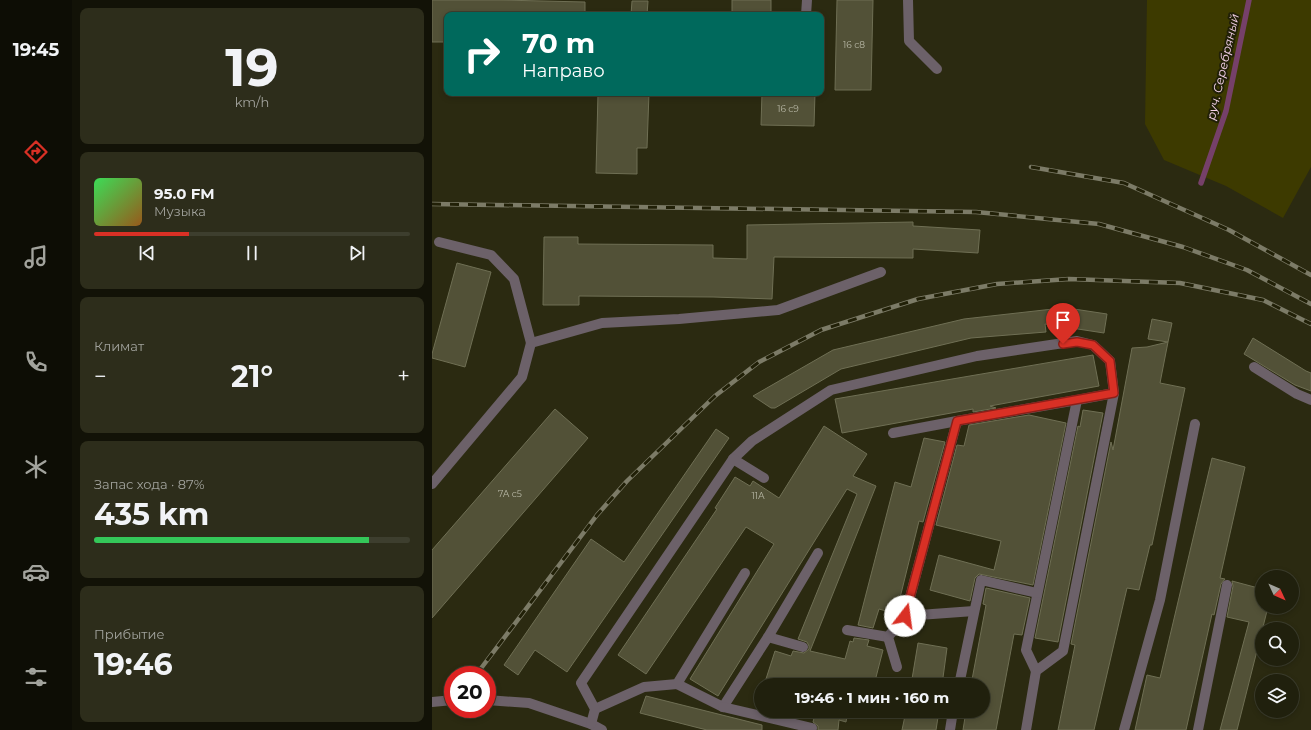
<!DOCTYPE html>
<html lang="ru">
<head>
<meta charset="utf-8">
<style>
  :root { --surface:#20200d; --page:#2d2d1b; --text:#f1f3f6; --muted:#a2a39d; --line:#3d3e2e; --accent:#d93025 }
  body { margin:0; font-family:Montserrat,sans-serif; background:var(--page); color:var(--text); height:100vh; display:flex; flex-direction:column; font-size:15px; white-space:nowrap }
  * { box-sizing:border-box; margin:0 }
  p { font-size:13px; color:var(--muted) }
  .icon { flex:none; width:22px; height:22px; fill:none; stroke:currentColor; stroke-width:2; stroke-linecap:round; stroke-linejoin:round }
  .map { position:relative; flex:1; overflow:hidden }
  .drawer { display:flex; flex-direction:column; gap:8px; padding:8px; background:#121207; width:360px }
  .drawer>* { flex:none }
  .top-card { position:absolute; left:12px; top:12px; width:380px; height:84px; border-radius:8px; box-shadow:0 2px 6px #0003,0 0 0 1px var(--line); background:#00695c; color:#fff; overflow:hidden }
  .needle { width:26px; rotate:134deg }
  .controls { position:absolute; left:823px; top:570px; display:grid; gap:8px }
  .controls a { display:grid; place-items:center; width:44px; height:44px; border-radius:50%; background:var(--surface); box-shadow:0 2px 6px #0003,0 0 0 1px var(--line); font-size:20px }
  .speed { position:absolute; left:12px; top:666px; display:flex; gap:8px; font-size:20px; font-weight:700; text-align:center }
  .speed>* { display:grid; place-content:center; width:52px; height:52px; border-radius:50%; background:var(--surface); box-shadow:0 2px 6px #0003,0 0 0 1px var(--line); line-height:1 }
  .speed .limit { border:6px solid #d22; background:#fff; color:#111 }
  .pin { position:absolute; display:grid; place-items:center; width:34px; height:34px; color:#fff; margin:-41px -17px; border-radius:50% 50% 50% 0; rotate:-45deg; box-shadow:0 0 4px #0007 }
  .pin .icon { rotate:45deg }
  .me { position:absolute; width:44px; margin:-22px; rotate:15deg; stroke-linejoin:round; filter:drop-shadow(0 0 3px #0008) }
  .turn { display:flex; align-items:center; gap:14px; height:84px; padding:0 12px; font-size:18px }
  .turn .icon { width:52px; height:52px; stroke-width:2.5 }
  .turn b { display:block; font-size:28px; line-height:34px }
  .big { font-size:30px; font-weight:700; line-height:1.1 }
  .drawer .widget { flex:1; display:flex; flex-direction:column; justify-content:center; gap:6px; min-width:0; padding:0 14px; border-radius:8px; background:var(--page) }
  .drawer .dial { align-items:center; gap:0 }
  .dial b { font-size:52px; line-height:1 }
  .song { display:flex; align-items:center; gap:12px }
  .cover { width:48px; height:48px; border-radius:6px; background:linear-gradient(135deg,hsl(130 70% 55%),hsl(30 70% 35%)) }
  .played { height:4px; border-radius:2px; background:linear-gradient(90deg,var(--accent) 30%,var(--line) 30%) }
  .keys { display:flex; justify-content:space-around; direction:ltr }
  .heat { display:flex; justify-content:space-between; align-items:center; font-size:22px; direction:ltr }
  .charge { height:6px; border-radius:3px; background:linear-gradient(90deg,#34c759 87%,var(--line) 0) }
  .trip { position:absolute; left:322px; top:678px; width:236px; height:40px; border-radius:20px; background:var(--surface); box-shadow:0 2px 6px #0003,0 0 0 1px var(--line); font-weight:700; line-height:40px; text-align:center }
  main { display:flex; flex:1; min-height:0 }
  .tabs { display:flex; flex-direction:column; width:72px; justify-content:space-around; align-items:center; background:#0d0d05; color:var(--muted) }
  .tabs .icon { width:28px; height:28px }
  .tabs .on { color:var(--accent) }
  .tabs b { font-size:18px; color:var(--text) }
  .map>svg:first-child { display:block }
  .green { fill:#3d3a00 }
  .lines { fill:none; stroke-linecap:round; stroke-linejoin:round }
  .stream { stroke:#764069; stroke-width:5.5 }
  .building { fill:#525137; stroke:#6f6f54 }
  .lane { stroke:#6c6169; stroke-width:10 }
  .rail-casing { stroke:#7c7b67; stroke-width:4.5 }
  .rail { stroke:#212007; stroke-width:3; stroke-dasharray:9; stroke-linecap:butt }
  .route-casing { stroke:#8d1f18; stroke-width:10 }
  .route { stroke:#d93025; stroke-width:7 }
  .labels { text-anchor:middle; stroke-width:4; stroke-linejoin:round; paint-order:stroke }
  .number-label { font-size:9px; fill:#b8b8a6 }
  .water-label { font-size:12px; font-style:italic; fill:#f6d4ec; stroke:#212007 }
</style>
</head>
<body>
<main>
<nav class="tabs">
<b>19:45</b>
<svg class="icon on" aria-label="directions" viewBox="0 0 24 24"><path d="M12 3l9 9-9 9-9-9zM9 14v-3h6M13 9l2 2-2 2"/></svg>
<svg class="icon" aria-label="music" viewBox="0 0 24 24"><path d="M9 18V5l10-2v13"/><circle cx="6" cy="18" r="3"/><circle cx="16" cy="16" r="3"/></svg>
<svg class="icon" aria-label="phone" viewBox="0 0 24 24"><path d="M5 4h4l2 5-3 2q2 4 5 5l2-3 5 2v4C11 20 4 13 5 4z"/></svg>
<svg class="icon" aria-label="climate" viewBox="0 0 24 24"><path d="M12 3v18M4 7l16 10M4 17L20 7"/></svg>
<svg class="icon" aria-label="car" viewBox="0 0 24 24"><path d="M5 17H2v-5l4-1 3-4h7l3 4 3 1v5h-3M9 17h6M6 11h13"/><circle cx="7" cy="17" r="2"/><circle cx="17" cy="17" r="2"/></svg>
<svg class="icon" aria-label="filters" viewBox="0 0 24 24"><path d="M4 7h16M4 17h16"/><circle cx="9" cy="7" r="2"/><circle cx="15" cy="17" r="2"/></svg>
</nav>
<section class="drawer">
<div class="widget dial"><b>19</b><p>km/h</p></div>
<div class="widget">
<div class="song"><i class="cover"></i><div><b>95.0 FM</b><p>Музыка</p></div></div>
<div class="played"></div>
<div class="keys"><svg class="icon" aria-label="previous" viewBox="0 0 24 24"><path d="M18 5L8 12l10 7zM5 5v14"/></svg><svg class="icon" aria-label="pause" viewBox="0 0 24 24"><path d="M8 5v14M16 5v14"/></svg><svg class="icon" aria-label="next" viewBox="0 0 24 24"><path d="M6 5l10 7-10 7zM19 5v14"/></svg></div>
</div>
<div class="widget"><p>Климат</p>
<div class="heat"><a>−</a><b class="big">21°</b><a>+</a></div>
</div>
<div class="widget"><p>Запас хода · 87%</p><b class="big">435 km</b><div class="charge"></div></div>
<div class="widget"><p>Прибытие</p><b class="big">19:46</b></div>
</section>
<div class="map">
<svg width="879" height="730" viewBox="0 0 879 730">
  <rect width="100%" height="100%" fill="#2b2a11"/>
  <polygon class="green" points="715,0 879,0 879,167 851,218 794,186 732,160 713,124"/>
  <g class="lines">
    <polyline class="stream" points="769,183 794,111 817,0"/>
  </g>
  <g class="building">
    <polygon points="0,0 68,0 153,2 153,15 15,15 15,42 0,42"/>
    <rect x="300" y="0" width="39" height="15"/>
    <polygon points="405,0 441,0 439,90 403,90"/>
    <polygon points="200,1 216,1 215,15 199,15"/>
    <polygon points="166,93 217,93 215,148 205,148 205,174 164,173"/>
    <polygon points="330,93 383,93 382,126 329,125"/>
    <polygon points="481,222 481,226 548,230 546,253 481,249 481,258 342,257 340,299 281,297 147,296 147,305 111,305 112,237 146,237 146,244 281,245 281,258 315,259 315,225"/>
    <polygon points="25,263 59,272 33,367 0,358 0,354"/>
    <polygon points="622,306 675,314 672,333 613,324 614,332 539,338 409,369 343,408 339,408 321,396 401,350 532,319 621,309"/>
    <polygon points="720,319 740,323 736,342 716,339"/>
    <polygon points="821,338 874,371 879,373 879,391 863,385 812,354"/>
    <polygon points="736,342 728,383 753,388 720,545 718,545 707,590 695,588 662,730 626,730 643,645 639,644 679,442 681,450 700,348 715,347"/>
    <polygon points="661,355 667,386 558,406 564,408 541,412 541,409 410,433 403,399"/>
    <polygon points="123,409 156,438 0,618 0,550"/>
    <polygon points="651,410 671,413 626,642 603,638 646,426 648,427"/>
    <polygon points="597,415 634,423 601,585 547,574 543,578 538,601 498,590 507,555 562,570 569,541 504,525 525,445 532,446 537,425"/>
    <polygon points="392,426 435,454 421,476 444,486 378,651 413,659 418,641 421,642 422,638 437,640 435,646 451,650 442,685 343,685 333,682 343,651 359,656 361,651 372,653 377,649 377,646 375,642 366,639 425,494 415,489 286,696 258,679 342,544 314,527 214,674 186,655 285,509 283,508 303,477 318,486 321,481 347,498"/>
    <polygon points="284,429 297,438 135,672 103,650 86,675 72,665 159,539 192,562"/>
    <polygon points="492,438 513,442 491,522 487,521 464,614 447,609 441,628 426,625 463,482 479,487"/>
    <polygon points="780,458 813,467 788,578 793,579 789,584 782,615 780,614 754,730 703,730 715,675 728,678"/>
    <polygon points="800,581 830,589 830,607 836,607 805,730 788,730 817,622 795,617 801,586"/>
    <polygon points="554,588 598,598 590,635 582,634 564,730 531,730 534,711 551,711 551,685 539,685 554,605 551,604"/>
    <polygon points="486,643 515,648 510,685 479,685"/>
    <polygon points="214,696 330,725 330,730 275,730 208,713"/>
    <polygon points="384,711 416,711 414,722 407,720 406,730 386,730 386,726 381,722"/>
    <polygon points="474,711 507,711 504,730 470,730"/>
  </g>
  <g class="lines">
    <g class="lane">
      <polyline points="476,0 477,41 505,69"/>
      <polyline points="374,15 375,0"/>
      <polyline points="7,242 59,255 82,279 99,343"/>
      <polyline points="822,367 865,394 879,400"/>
      <polyline points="525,421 473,616 542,611"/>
      <polyline points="461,433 525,421 645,400"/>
      <polyline points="301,459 320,441 399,390 545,356 645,341 661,345 678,361 682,393 645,400 594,650 604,671"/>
      <polyline points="0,484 90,377 99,343 170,323 247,319 346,310 449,272"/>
      <polyline points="415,630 456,637"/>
      <polyline points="336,637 371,647"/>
      <polyline points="465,667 456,637 473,616"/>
      <polyline points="245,684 291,707 336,637 386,553"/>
      <polyline points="527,685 549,580 605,593"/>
      <polyline points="55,700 97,703 159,724 170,730"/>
      <polyline points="0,702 21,700"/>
      <polyline points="291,707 380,728"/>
      <polyline points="163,709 212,687 245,684 313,573"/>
      <polyline points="159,724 163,709 149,683 301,459 332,478"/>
      <polyline points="518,730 521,711"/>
      <polyline points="594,730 604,671 631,651 682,393"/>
      <polyline points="692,730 728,600 763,424"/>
      <polyline points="766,730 795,585"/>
    </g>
    <defs>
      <g id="rail">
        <polyline points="599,167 692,183 797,230 879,275"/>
        <polyline points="0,204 544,212 667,224 751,247 815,270 879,304"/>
        <polyline points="44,675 165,515 195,481 283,396 327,362 389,330 486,299 565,284 637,279 748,283 831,300 879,324"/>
      </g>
    </defs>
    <use href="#rail" class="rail-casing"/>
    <use href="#rail" class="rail"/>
  </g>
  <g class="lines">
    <defs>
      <polyline id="route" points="473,616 525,421 682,393 678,361 661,345 645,342 631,344"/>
    </defs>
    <use href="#route" class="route-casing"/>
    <use href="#route" class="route"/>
  </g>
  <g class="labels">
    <g class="number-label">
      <text x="422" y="48">16 с8</text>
      <text x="356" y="112">16 с9</text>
      <text x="78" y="497">7А с5</text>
      <text x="326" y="499">11А</text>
    </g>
    <g class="water-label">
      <text transform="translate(791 67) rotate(-77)" y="4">руч. Серебряный</text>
    </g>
  </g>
</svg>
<div class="controls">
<a><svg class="needle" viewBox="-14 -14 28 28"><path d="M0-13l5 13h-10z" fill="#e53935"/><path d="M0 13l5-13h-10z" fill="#a2a39d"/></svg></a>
<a><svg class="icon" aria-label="search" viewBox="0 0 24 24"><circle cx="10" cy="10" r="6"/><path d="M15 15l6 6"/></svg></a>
<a><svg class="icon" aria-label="layers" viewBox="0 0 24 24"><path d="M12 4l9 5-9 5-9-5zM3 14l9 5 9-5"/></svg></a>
</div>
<div class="speed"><div class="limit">20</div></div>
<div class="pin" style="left:631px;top:344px;background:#d93025"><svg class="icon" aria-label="arrive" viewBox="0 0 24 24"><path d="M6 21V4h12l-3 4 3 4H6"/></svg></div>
<svg class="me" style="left:473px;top:616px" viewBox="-20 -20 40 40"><circle r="19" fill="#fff"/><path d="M0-13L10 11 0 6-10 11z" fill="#d93025"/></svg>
<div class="trip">19:46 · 1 мин · 160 m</div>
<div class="top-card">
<div class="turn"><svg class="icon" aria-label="right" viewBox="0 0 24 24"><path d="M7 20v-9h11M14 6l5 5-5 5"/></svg><div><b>70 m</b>Направо</div></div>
</div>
</div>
</main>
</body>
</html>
